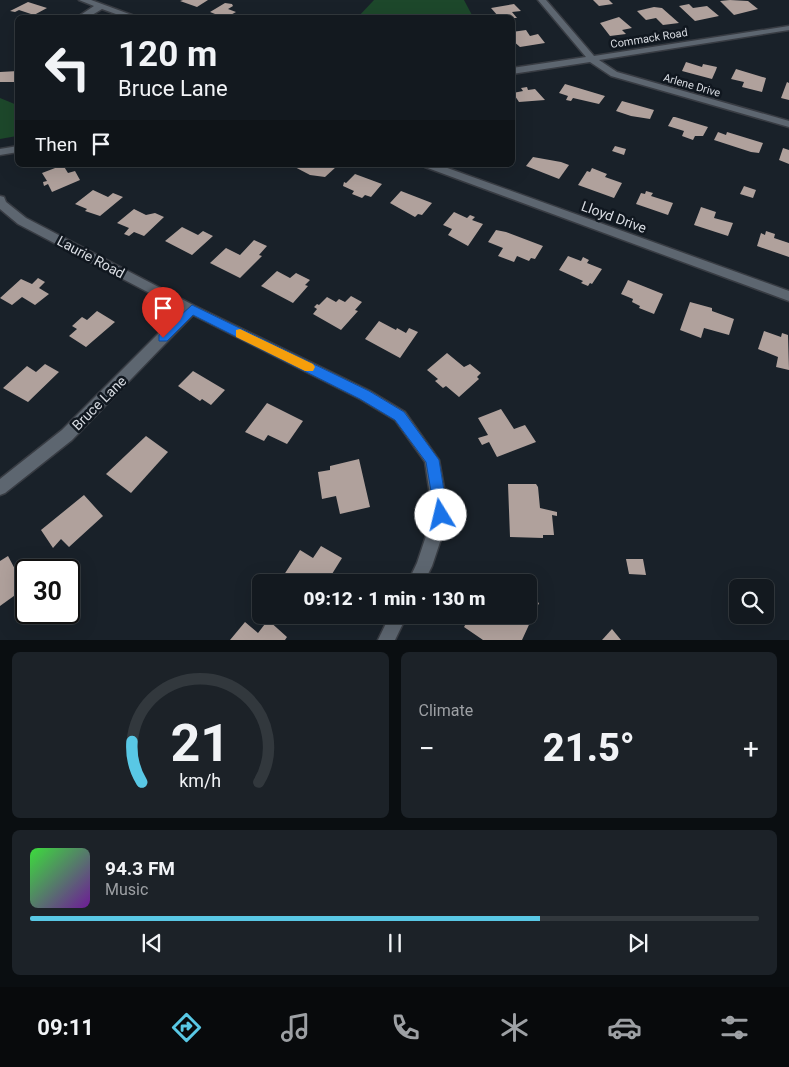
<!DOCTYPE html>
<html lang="en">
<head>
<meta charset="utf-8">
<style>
  :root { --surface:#13191f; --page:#1c2228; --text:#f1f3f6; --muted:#9da0a4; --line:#32383d; --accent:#59c8e5 }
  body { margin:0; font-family:Roboto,sans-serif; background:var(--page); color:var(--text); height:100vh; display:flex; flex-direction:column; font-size:19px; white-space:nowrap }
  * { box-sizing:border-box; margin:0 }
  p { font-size:16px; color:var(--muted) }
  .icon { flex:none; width:28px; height:28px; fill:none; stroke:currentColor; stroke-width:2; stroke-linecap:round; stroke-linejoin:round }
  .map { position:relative; height:640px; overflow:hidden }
  .details { display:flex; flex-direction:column; gap:12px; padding:12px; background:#0a0e11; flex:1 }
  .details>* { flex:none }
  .guide { position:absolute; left:15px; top:15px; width:500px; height:152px; border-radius:8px; box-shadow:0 5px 20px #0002,0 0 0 1px var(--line); background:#13191f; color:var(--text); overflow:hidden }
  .buttons { position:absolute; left:729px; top:579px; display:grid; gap:10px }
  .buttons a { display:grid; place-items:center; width:45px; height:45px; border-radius:8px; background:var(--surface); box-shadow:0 5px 20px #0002,0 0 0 1px var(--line); font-size:25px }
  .speed { position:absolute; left:15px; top:559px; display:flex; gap:10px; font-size:25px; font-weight:700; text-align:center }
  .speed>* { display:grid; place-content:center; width:65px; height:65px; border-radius:50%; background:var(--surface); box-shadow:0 5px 20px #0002,0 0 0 1px var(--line); line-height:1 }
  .speed .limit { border:2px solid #111; border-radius:8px; background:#fff; color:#111 }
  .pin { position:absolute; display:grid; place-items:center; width:42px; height:42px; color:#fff; margin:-51px -21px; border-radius:50% 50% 50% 0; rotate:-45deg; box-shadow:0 0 5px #0007 }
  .pin .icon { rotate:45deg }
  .me { position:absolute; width:55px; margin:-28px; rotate:351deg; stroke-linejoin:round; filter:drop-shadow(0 0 4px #0008) }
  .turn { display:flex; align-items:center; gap:18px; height:105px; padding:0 20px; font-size:22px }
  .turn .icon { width:65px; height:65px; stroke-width:2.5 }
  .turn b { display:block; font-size:35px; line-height:42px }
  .then { display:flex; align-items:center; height:48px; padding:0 20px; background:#0003; gap:10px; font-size:19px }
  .big { font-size:38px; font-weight:800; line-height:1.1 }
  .details .tile { flex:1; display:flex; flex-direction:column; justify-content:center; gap:8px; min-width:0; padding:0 18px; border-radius:8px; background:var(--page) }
  .details .dial { align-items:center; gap:0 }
  .dial svg { height:130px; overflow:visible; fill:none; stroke:var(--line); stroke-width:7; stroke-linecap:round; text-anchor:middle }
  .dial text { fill:var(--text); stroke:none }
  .song { display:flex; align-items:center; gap:15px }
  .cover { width:60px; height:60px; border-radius:8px; background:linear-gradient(135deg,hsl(120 70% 55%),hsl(280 70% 35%)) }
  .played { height:5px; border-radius:2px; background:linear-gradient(90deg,var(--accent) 70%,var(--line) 70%) }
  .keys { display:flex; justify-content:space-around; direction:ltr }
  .heat { display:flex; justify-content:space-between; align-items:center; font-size:28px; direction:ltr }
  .details .tiles { flex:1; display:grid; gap:12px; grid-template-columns:1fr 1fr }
  .tile:last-child { grid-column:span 2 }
  .trip { position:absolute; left:252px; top:574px; width:285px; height:50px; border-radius:8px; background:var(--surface); box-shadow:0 5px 20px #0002,0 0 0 1px var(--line); font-weight:800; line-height:50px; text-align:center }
  .dock { display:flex; height:80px; justify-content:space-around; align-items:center; background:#080a0c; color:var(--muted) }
  .dock .icon { width:35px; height:35px }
  .dock .current { color:var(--accent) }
  .dock b { font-size:22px; color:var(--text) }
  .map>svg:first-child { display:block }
  .green { fill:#1d482b }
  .building { fill:#b0a19c }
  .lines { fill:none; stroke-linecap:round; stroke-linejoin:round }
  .minor-casing { stroke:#383c43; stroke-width:3 }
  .minor { fill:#5d6670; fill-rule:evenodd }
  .route { fill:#1a73e8; stroke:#114b97 }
  .slow { fill:#f59e0b }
  .labels { text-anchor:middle; stroke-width:5; stroke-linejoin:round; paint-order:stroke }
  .far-street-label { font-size:11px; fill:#d8dce2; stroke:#10171f }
  .street-label { font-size:14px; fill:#d8dce2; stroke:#10171f }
</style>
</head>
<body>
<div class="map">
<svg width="789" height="640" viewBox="0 0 789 640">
  <rect width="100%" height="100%" fill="#192129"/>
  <g class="green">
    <polygon points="374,0 464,0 473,17 358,17"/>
    <polygon points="0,98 17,105 17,136 0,139"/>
  </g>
  <g class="building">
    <polygon points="183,0 208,0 197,7 180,1"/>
    <polygon points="593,0 609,0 613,4 599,6"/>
    <polygon points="730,0 748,1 758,9 734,15 720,1"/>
    <polygon points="28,2 47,8 34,15 19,10 15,12 10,11"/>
    <polygon points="225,3 232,4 233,6 228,9 236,12 225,18 210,12"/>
    <polygon points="514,4 521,11 512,12 517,18 495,18 498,16 491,8"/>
    <polygon points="689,4 693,8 707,6 719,16 695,21 679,6"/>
    <polygon points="654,7 662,8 679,23 663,25 656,18 646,20 637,11"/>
    <polygon points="619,17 632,28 622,30 626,34 610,36 600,23"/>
    <polygon points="526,30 530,36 538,34 545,43 520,47 512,40 512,32"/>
    <polygon points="686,62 702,67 703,64 717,67 716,70 712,79 682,71"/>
    <polygon points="736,69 766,78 762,92 742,87 744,82 731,79"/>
    <polygon points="18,71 18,84 14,84 14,82 0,82 0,72"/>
    <polygon points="787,82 789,83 789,100 781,98"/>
    <polygon points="565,84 605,96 599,104 573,98 571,101 566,100 568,96 559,93"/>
    <polygon points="527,87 528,90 535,89 545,100 519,102 513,93 523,91 521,88"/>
    <polygon points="622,101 654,110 650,119 631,116 616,111"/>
    <polygon points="673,117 675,117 708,127 703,136 695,136 693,140 682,136 684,131 668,126"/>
    <polygon points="718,132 726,135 727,132 763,143 759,153 751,152 714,140"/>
    <polygon points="615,146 626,149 624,155 612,151"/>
    <polygon points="783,148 789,150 789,164 779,160"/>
    <polygon points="533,157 561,162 569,165 559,179 526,166"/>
    <polygon points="63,165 68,173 75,171 80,180 52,192 48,184 44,186 43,182 47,181 42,173"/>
    <polygon points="291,165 332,165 336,167 325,177 310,175"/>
    <polygon points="592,168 607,174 605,177 622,183 614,198 578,185 587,171 590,172"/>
    <polygon points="355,174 382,184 371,197 365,195 362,198 352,194 354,191 343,186 344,182 346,183"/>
    <polygon points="744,186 756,190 753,198 740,194"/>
    <polygon points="93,190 108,197 113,193 123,197 100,216 85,211 87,209 75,204"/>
    <polygon points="401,191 432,203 422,215 418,214 415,217 390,203"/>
    <polygon points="646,191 653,193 651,196 673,203 668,215 636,204 641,193 645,194"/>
    <polygon points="701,207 716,212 714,218 733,223 728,236 694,225"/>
    <polygon points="134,209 146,215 155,213 164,217 144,236 134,232 129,236 124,234 129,228 117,223"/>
    <polygon points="454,212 467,218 470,215 475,217 472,220 483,224 468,246 448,235 452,229 443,225"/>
    <polygon points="182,227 198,235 203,231 213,236 192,255 165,241"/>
    <polygon points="496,230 506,232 543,246 535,259 531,258 529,261 517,256 514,262 498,256 503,248 488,242"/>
    <polygon points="766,231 775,234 774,238 789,243 789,257 757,246 761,233 765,235"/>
    <polygon points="254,240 267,246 259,255 262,256 240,278 210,263 226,248 240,255"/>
    <polygon points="568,256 581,261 583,257 589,260 587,263 602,269 592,284 590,283 588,286 581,283 583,281 559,270"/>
    <polygon points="277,271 290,278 296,273 310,280 305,285 308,286 293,303 261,286"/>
    <polygon points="38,278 45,282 39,288 49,294 35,305 22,297 12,305 0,298 21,279 32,284"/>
    <polygon points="628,280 663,294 654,314 639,308 640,306 632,302 633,299 621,294"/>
    <polygon points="351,296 362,302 355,310 358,311 341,330 313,314 317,309 314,307 317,304 319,305 327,297 336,302 339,299 345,302"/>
    <polygon points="690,302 712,308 712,311 734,319 729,335 704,328 701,338 680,330"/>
    <polygon points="97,311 115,322 86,347 69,336 77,329 72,326 82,317 87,320"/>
    <polygon points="379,321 396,330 397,328 406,333 409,328 418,332 400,358 365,339"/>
    <polygon points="764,331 781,337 782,333 788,335 789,370 776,367 778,357 758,349"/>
    <polygon points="447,353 464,367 470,364 481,373 477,377 479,379 459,397 446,386 443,388 435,381 438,379 427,370"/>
    <polygon points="45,364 59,372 28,402 3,388 27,366 36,372"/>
    <polygon points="193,371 225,390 211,405 202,399 200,401 178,386"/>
    <polygon points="267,403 303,421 287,444 268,435 264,441 245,432"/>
    <polygon points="501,409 514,429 525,425 536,442 497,457 489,442 482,445 478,438 488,435 478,418"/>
    <polygon points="146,436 168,452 131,493 106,474"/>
    <polygon points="359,459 370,507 340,514 336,496 322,499 318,472 330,470 330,466"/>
    <polygon points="508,484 536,484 538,487 540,508 557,512 557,516 552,515 554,535 543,535 543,538 510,537"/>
    <polygon points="84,495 103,516 69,547 61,539 53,548 41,530"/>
    <polygon points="321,546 342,558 327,582 280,581 300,550 313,558"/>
    <polygon points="8,556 25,588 0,606 0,561"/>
    <polygon points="626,559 643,559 646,575 629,574"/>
    <polygon points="529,597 539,603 522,640 483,640 464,627 471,615 529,615"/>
    <polygon points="268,620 287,637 285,640 230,640 245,622 258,633"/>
    <polygon points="612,629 621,640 602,640"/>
  </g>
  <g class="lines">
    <defs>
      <g id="minor">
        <polygon points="79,0 91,0 140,18 127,18 102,9 87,18 76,18 94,6"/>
        <polygon points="538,0 546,0 594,56 789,26 789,30 599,60 617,72 789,121 789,127 611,76 590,62 512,74 512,68 586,57"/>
        <polygon points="18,146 18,152 0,155 0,149"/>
        <polygon points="424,165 439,165 789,291 789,301 425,167"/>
        <polygon points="0,196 4,197 6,202 26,218 195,306 370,391 405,412 439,460 449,515 432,566 424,582 408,582 417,563 433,515 425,462 395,420 360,399 193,315 72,440 5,493 0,495 0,479 62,430 182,310 18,224 0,209"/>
        <polygon points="390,615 407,615 395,640 378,640"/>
      </g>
    </defs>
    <use href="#minor" class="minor-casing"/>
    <use href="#minor" class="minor"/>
  </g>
  <polygon class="route" points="192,305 369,391 404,412 439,460 448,515 446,520 441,522 436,520 426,462 395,420 360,399 193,315 167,341 159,341 159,335"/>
  <polygon class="slow" points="240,329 313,364 315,367 313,371 305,371 236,337 236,330"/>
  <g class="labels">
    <g class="far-street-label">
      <text transform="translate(649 38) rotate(-9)" y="4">Commack Road</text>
      <text transform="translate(692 85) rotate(16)" y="4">Arlene Drive</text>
    </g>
    <g class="street-label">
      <text transform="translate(614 217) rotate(20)" y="5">Lloyd Drive</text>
      <text transform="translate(91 257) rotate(28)" y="5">Laurie Road</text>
      <text transform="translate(99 403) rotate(-45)" y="5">Bruce Lane</text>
    </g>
  </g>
</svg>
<div class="buttons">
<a><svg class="icon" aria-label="search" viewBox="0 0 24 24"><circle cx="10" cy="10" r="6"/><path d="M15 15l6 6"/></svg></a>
</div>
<div class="speed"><div class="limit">30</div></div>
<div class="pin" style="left:163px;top:338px;background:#d93025"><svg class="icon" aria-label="arrive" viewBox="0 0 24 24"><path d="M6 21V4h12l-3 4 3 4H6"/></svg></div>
<svg class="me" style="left:441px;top:515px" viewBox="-20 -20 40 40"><circle r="19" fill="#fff"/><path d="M0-13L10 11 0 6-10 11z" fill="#1a73e8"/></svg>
<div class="trip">09:12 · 1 min · 130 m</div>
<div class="guide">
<div class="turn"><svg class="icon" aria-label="left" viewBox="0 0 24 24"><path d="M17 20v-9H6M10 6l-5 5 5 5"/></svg><div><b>120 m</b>Bruce Lane</div></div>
<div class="then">Then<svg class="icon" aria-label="arrive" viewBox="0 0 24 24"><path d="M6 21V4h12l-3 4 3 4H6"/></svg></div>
</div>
</div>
<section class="details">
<div class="tiles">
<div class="tile dial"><svg viewBox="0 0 100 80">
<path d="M14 69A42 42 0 1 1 86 69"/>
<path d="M14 69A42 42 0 0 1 8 44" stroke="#59c8e5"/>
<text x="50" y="56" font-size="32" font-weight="700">21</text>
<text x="50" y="72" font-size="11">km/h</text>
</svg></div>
<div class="tile"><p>Climate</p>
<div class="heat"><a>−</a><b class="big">21.5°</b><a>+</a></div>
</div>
<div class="tile">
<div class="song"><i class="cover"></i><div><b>94.3 FM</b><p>Music</p></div></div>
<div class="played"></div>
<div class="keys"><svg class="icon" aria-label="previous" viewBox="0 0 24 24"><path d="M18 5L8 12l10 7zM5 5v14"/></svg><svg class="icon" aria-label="pause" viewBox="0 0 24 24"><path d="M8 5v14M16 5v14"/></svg><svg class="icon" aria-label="next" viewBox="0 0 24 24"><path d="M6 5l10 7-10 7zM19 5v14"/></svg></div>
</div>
</div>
</section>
<nav class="dock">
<b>09:11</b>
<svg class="icon current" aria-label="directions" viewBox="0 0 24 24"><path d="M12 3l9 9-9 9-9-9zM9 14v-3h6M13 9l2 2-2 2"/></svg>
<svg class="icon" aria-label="music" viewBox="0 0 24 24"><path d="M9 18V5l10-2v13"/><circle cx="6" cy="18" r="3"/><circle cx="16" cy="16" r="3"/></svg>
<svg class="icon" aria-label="phone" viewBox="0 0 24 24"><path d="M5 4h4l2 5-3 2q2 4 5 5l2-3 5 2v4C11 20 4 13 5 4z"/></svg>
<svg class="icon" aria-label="climate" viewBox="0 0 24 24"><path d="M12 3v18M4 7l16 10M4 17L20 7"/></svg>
<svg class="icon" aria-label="car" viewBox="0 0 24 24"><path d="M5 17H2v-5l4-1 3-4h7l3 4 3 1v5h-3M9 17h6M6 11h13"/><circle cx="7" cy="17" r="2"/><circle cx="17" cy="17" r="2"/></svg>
<svg class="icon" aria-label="filters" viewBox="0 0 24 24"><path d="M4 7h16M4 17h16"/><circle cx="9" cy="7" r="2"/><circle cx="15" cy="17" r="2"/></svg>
</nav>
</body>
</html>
